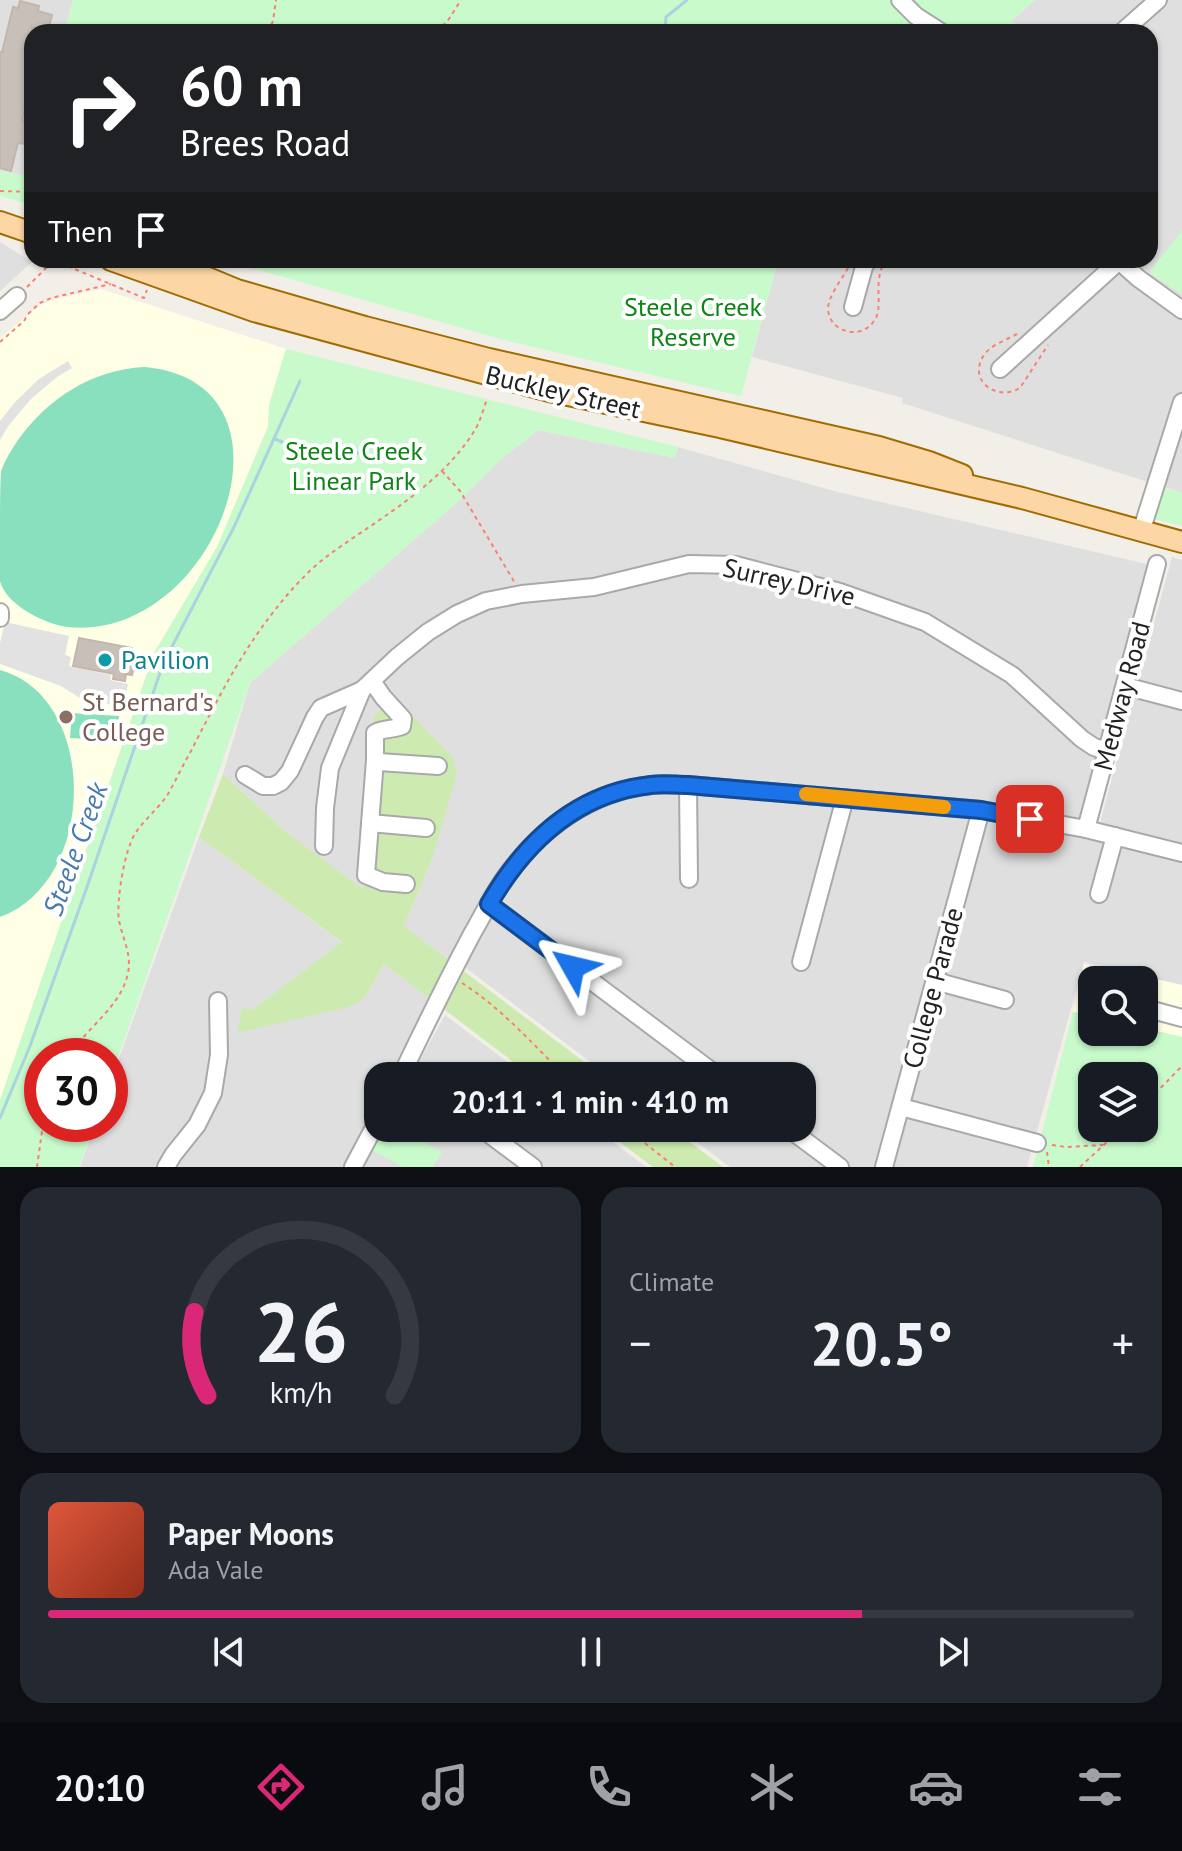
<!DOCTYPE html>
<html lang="en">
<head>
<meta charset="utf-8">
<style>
  :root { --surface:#171b24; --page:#242831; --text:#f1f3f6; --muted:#9ea1a6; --line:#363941; --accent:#db2777 }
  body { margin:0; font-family:"PT Sans",sans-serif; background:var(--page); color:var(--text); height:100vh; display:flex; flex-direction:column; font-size:30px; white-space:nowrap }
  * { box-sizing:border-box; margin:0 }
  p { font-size:26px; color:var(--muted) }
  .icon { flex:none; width:44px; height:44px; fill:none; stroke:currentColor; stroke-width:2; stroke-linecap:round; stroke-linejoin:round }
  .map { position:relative; height:1167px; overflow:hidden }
  .drawer { display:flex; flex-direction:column; gap:20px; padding:20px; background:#0d0f14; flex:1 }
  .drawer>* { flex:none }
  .guide { position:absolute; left:24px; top:24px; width:1134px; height:244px; border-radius:24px; box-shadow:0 2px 6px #0004; background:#202124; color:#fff; overflow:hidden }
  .buttons { position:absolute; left:1078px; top:966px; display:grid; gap:16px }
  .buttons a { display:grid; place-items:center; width:80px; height:80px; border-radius:16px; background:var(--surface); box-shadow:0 2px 6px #0004; font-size:40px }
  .speed { position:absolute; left:24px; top:1038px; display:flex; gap:16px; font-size:40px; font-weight:700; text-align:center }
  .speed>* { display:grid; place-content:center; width:104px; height:104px; border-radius:50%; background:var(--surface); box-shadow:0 2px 6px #0004; line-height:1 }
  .speed .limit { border:12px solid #d22; background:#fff; color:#111 }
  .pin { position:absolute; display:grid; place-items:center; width:68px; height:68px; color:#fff; margin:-34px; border-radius:16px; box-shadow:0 4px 12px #0006 }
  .me { position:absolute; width:88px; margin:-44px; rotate:307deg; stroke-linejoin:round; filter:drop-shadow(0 0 6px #0008) }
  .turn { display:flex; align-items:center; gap:28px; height:168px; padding:0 24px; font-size:36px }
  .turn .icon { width:104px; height:104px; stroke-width:2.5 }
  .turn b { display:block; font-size:56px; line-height:68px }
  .then { display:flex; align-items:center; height:76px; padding:0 24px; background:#0003; gap:16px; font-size:30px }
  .big { font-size:60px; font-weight:600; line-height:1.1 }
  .drawer .card { flex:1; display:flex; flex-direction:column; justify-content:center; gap:12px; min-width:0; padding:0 28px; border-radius:24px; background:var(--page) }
  .drawer .dial { align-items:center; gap:0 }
  .dial svg { height:208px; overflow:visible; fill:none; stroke:var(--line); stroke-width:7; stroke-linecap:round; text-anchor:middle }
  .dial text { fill:var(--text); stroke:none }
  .song { display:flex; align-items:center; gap:24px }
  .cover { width:96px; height:96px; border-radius:12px; background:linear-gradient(135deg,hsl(10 70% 55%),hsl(10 70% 35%)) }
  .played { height:8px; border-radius:4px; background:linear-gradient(90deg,var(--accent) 75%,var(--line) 75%) }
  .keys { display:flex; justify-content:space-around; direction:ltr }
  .heat { display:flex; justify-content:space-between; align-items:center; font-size:44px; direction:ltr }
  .drawer .tiles { flex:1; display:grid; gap:20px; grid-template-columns:1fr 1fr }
  .card:last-child { grid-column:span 2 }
  .trip { position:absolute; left:364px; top:1062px; width:452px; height:80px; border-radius:24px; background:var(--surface); box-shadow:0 2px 6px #0004; font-weight:600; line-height:80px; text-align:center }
  .dock { display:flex; height:128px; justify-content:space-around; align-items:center; background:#090b0e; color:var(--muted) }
  .dock .icon { width:56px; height:56px }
  .dock .active { color:var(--accent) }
  .dock b { font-size:36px; color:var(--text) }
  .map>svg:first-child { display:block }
  .residential { fill:#e0dfdf }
  .education { fill:#ffffe5 }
  .grass { fill:#cdebb0 }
  .park { fill:#c8facc; fill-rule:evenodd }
  .pitch { fill:#88e0be }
  .parking { fill:#e2e2e2 }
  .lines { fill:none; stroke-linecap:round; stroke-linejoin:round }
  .stream { stroke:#aad3df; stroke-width:3 }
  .building { fill:#c7bfb8; stroke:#c4b6ab; stroke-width:2 }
  .minor-casing { stroke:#a9a9a9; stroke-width:20 }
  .major-casing { stroke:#a06b00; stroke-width:24 }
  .path { stroke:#fa8072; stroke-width:2; stroke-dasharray:4 4; stroke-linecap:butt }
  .minor { stroke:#fff; stroke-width:16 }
  .major { stroke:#fcd6a4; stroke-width:20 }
  .route-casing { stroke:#114b97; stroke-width:20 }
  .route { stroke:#1a73e8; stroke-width:14 }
  .slow { stroke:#f59e0b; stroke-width:14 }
  .culture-dot { fill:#0f9aa8; stroke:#fff; stroke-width:3 }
  .education-dot { fill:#8d6e63; stroke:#fff; stroke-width:3 }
  .labels { text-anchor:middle; stroke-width:8; stroke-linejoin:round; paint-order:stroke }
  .park-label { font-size:26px; fill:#0c8416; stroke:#fff }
  .street-label { font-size:26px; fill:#222; stroke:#fff }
  .culture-label { font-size:26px; fill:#0d838f; stroke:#fff; text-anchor:start }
  .education-label { font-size:26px; fill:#785e54; stroke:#fff; text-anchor:start }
  .water-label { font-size:28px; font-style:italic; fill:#4a7aab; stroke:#fff }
</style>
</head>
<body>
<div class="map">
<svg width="1182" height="1167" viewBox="0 0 1182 1167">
  <rect width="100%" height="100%" fill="#f2efe9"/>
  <g class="residential">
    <polygon points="0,0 73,0 64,32 32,32 32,150 25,176 0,171"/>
    <polygon points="1035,0 1182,0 1182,493 902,403 903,398 752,357 778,260 1150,260 1150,32 1025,32 1011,21"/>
    <polygon points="0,242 32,262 0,291"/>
    <polygon points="538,430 675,458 678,447 838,492 1151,565 1085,820 1058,829 1101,843 1101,819 1172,557 1182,560 1182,985 1084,962 1027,1167 730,1167 678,1128 802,1128 802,1076 609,1076 462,965 449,960 404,926 432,859 373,719 363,890 286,832 223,774 250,683 462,498 500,460"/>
    <polygon points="199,837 343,943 252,1010 237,1033 364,999 384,964 432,1000 395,1076 378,1076 378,1110 350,1167 80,1167 95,1124 110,1124 110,1083"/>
    <polygon points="445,1015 526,1076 411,1076"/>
    <polygon points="382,1128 595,1128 646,1167 363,1167"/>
  </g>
  <g class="education">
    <polygon points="101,289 286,349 269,405 268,426 217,547 154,653 0,1100 0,338 40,305 56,299"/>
    <polygon points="1084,964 1182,985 1182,1037 1144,1028 1144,980 1092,980 1092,1016 1073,1012"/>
  </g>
  <g class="grass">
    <polygon points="393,696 453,757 457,774 432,859 404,926 603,1076 532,1076 384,964 364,999 348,1007 237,1033 242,1008 252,1010 342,942 199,837 223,774 286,832 363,889 373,718"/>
    <polygon points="601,1128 671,1128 723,1167 653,1167"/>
  </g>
  <g class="park">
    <polygon points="73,0 1035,0 1011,20 1025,32 64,32"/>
    <polygon points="32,150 32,205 0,196 0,171 25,176"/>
    <polygon points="1182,230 1182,294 1149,273"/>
    <polygon points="223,260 778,260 741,396 500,339"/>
    <polygon points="286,349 678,447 675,458 538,430 500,460 462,498 250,683 110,1080 110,1056 42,1056 42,1124 95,1124 79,1167 0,1167 0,1100 154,653 217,547 268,427 269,405"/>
    <polygon points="1159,487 1182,493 1182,526 1151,518"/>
    <path d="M1073,1012L1092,1016V1032H1144V1028L1182,1037V1167H1033ZM1092,1076H1144V1128H1092Z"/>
    <polygon points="382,1128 400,1128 442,1152 433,1167 403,1167 370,1149"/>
  </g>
  <g class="pitch">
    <path d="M144,367C313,381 217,643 67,627C45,624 6,605 0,581C0,568 0,546 0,532C0,516 0,486 1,472C4,461 12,449 18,440C48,398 92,370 144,367Z"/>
    <path d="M0,670C99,697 98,882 0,917Z"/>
    <polygon points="72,713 119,716 117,741 70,738"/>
  </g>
  <g class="parking">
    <polygon points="68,361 72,368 57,377 31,399 9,425 0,440 0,421 15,402 39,379"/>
    <polygon points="5,622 69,636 65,655 71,657 69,666 111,675 110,680 128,684 123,708 99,701 94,707 61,686 0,664 0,643"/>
  </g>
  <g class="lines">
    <g class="stream">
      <polyline points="665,32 666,17 687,0"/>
      <polyline points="335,261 335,260"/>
      <polyline points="275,439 309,453 327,452 343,449 362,454"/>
      <polyline points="0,1118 30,1046 87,887 163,664 234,527 300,381"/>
    </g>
  </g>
  <g class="building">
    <polygon points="20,1 39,6 38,11 52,15 48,31 32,27 32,84 22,120 26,121 25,124 31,126 26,144 18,143 11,171 0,168 0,52 2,52 13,7 18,8"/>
    <polygon points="79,638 132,648 131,654 137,655 132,675 126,674 125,681 113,679 114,674 73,666"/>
  </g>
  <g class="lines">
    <defs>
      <g id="minor">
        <polyline points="900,0 916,16 941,32"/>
        <polyline points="1122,32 1158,0"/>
        <polyline points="1118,260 1138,278 1182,310"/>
        <polyline points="853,307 864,267 868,260"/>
        <polyline points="0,311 17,296"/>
        <polyline points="1000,369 1119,261"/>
        <polyline points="1141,532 1182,402"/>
        <polyline points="0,612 0,618"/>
        <path d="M372,681L383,697L403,719L402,726C392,730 384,728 375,733V760L379,762L438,766"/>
        <polyline points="1125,686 1182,701"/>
        <polyline points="375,760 366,875 383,882 406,884"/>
        <polyline points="245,775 263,786 273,786 281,782 290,771 315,717 321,708 362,690 397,657 428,632 457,614 486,601 522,594 594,587 689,564 736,565 840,592 925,622 1012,675 1082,739 1094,747 1107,751"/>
        <polyline points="688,785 689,879"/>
        <polyline points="370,823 426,828"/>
        <polyline points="1086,829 1157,564"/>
        <polyline points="324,846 325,808 330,768 362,690"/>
        <polyline points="1099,894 1115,836"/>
        <polyline points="489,904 718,1076"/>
        <polyline points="801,962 845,798"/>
        <polyline points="935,981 1005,1000"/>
        <polyline points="1156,1011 1182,1018"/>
        <path d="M401,1076C424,1028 447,981 472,934C483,915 493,894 506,876C541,828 592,791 652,785C664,784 676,785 688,785L981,810L1086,829L1182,853"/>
        <polyline points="901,1107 1037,1143"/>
        <polyline points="481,1128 533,1167"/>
        <polyline points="788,1128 840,1167"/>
        <polyline points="166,1167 173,1155 197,1125 213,1093 219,1055 218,1001"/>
        <polyline points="353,1167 378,1120"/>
        <polyline points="884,1167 981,810"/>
      </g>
      <g id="major">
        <polyline points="0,222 32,233"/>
        <polyline points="111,260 254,311 549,391 720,427 1022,498 1182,542"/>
        <polyline points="159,260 174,264 237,290 365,327 489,359 879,447 929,462 962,475"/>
      </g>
    </defs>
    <use href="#minor" class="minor-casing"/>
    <use href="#major" class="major-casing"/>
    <g class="path">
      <polyline points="268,32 273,21 276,0"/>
      <polyline points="437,32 449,19 461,0"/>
      <polyline points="0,191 32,192"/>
      <polyline points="53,260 144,298 147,290"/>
      <path d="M848,268C842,279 829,295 828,308C828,332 861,341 874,321C885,306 871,282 886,260"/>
      <polyline points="27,287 53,261"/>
      <path d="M1017,334C1006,340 991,345 984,355C967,380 996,402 1020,388L1048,345"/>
      <polyline points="0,342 24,321 28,314 40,303 51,298 111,284"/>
      <polyline points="442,471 460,491 515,583"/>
      <path d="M462,983C501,1008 532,1043 565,1076"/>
      <path d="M69,1056C87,1027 121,1007 128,973C132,953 122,938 119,920C116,902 124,858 131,842C137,825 158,810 168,794C176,780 183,765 191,751C212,710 233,668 260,630C280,602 303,574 330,554C380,518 439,486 473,433C480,423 483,410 487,399"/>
      <polyline points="1144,1105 1182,1066"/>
      <polyline points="626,1128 675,1167"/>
      <polyline points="1052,1145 1066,1147 1103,1145"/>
      <polyline points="1047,1152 1049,1167"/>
      <polyline points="37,1167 43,1124"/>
      <polyline points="1080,1167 1122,1128"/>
    </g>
    <use href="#minor" class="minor"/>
    <use href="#major" class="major"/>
  </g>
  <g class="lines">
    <defs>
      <path id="route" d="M573,967L489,904C525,842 577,793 651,785C663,783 676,785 688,785L981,810L1030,819"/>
    </defs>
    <use href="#route" class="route-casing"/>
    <use href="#route" class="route"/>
    <polyline class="slow" points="806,794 944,807"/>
  </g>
  <circle class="culture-dot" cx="105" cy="660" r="8"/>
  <circle class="education-dot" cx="66" cy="717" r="8"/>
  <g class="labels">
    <g class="park-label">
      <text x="693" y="316">Steele Creek<tspan x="693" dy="30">Reserve</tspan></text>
      <text x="354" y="460">Steele Creek<tspan x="354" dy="30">Linear Park</tspan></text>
    </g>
    <g class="street-label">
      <text transform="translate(563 392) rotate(13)" y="9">Buckley Street</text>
      <text transform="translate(789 582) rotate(13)" y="9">Surrey Drive</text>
      <text transform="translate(1122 696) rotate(-75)" y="9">Medway Road</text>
      <text transform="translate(933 988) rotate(-75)" y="9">College Parade</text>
    </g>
    <g class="culture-label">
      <text x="121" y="669">Pavilion</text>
    </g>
    <g class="education-label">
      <text x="82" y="711">St Bernard's<tspan x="82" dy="30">College</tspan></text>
    </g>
    <g class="water-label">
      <text transform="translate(75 849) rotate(-70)" y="10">Steele Creek</text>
    </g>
  </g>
</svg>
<div class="buttons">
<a><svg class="icon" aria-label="search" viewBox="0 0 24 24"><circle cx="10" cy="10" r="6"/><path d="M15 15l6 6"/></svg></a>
<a><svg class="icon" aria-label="layers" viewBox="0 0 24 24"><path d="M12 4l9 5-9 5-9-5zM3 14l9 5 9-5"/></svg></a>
</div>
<div class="speed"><div class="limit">30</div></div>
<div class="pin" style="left:1030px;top:819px;background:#d93025"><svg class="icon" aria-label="arrive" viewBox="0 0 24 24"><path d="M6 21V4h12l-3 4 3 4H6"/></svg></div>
<svg class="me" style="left:573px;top:967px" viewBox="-20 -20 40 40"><path d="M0-17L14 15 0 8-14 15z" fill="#1a73e8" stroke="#fff" stroke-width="4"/></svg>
<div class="trip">20:11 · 1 min · 410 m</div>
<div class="guide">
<div class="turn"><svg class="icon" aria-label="right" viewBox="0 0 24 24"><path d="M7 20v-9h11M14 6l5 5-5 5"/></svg><div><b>60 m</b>Brees Road</div></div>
<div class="then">Then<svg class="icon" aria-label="arrive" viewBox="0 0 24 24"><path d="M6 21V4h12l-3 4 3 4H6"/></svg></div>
</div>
</div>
<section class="drawer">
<div class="tiles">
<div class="card dial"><svg viewBox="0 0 100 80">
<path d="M14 69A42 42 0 1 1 86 69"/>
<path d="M14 69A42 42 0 0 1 9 37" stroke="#db2777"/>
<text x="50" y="56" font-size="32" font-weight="700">26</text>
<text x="50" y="72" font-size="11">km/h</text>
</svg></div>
<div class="card"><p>Climate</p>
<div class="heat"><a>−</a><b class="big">20.5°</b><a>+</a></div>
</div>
<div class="card">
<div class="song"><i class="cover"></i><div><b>Paper Moons</b><p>Ada Vale</p></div></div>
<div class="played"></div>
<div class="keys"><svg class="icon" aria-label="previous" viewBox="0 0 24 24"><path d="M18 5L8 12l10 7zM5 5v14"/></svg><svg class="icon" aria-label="pause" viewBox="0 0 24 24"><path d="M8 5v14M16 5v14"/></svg><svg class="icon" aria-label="next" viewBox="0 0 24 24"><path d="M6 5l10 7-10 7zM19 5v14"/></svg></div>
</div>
</div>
</section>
<nav class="dock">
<b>20:10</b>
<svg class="icon active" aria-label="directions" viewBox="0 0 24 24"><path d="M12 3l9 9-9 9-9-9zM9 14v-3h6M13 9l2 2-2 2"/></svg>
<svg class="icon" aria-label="music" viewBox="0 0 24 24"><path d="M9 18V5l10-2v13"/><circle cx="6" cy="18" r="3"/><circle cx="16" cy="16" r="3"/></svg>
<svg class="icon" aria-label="phone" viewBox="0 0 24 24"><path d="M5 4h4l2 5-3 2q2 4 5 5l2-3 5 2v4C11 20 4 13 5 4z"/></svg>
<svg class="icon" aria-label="climate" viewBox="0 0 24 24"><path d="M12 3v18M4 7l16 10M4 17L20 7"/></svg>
<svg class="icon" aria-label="car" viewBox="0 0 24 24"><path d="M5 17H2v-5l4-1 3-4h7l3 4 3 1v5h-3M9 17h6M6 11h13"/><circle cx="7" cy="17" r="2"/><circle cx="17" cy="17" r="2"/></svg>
<svg class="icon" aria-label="filters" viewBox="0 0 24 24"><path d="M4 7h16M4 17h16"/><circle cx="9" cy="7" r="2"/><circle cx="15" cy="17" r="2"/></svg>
</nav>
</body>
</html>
